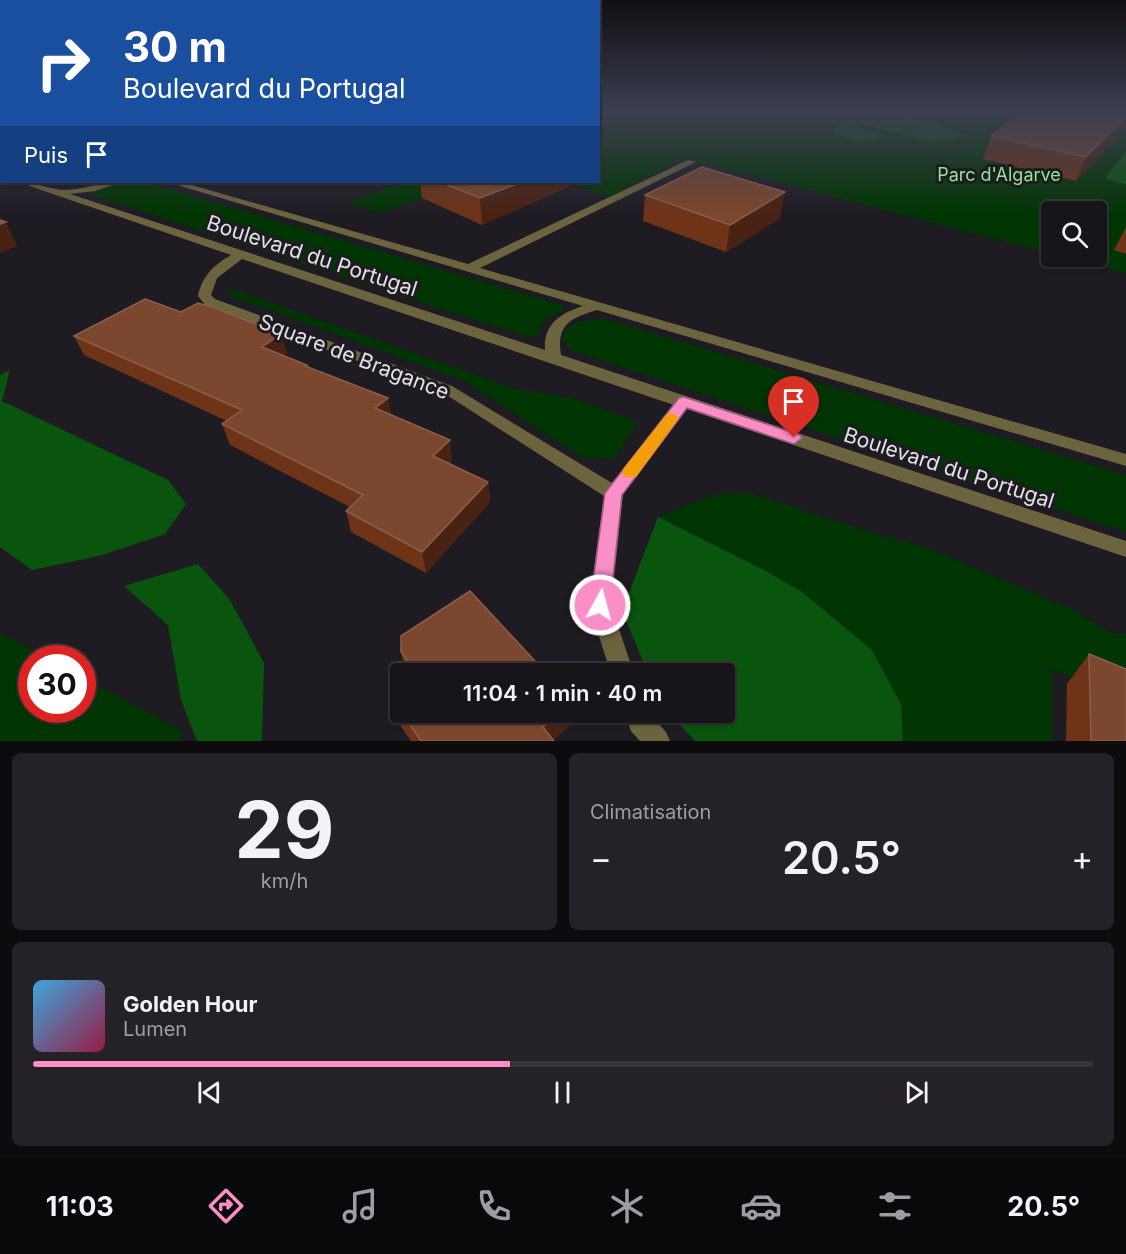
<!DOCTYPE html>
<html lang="fr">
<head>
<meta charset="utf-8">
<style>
  :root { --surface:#17141a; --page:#242127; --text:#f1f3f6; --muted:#9e9ea2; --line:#363339; --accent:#fa8fc8 }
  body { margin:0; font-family:Inter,sans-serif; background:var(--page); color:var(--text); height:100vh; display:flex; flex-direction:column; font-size:22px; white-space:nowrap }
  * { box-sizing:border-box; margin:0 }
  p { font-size:20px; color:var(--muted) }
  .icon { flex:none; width:33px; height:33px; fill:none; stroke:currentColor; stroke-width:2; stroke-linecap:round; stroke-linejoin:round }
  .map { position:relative; height:741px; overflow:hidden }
  .sheet { display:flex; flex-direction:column; gap:12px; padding:12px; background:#0d0b0e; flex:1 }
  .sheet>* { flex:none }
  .guide { position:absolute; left:0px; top:0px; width:600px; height:183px; box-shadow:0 2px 4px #0004,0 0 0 2px var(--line); background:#1a4fa0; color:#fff; overflow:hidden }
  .buttons { position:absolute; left:1041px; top:201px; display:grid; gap:12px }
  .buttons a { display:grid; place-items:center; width:66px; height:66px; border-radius:6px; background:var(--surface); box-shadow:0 2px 4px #0004,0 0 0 2px var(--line); font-size:30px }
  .speed { position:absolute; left:18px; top:645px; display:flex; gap:12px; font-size:30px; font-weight:700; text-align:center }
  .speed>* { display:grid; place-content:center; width:78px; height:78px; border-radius:50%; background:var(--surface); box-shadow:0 2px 4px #0004,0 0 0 2px var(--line); line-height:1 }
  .speed .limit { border:9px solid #d22; background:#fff; color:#111 }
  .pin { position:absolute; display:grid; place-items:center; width:51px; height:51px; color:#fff; margin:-62px -26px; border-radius:50% 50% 50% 0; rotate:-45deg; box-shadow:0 0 6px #0007 }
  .pin .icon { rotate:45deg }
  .me { position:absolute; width:66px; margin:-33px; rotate:7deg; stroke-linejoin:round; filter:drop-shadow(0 0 4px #0008) }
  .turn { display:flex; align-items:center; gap:21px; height:126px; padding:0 24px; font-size:27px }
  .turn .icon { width:78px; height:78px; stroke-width:2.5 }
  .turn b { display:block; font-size:42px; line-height:51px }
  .then { display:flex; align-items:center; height:57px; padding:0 24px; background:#0003; gap:12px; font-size:22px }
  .big { font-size:45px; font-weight:600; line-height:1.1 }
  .sheet .card { flex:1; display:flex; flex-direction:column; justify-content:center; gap:9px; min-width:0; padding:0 21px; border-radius:9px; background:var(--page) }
  .sheet .dial { align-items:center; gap:0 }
  .dial b { font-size:78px; line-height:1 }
  .song { display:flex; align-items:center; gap:18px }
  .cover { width:72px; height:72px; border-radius:9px; background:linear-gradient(135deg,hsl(200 70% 55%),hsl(340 70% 35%)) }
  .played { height:6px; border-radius:3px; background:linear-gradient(90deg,var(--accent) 45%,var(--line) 45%) }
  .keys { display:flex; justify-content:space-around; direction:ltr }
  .heat { display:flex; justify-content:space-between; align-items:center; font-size:33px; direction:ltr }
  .sheet .tiles { flex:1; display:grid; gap:12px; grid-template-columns:1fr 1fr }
  .card:last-child { grid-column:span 2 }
  .trip { position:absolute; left:390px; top:663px; width:345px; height:60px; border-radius:6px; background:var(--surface); box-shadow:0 2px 4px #0004,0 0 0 2px var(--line); font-weight:600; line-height:60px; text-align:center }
  .dock { display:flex; height:96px; justify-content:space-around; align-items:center; background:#09080a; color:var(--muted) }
  .dock .icon { width:42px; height:42px }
  .dock .selected { color:var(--accent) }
  .dock b { font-size:27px; color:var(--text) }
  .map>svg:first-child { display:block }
  .green { fill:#013503 }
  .forest { fill:#09550d }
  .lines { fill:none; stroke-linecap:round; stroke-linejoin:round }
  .minor { fill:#6c643e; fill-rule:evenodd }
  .wall { fill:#6f3418 }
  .shaded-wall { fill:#4a2213 }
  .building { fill:#7b472e; stroke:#8c5f4b; stroke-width:1.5 }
  .route { fill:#fa8fc8; stroke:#a25d82; stroke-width:1.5 }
  .slow { fill:#f59e0b }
  .labels { text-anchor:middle; stroke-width:6; stroke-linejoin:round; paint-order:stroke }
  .far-park-label { font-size:18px; fill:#8fe98b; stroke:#1f1b23 }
  .street-label { font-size:21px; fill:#e3e1e6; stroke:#1f1b23 }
</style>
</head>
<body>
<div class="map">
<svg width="1126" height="741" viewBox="0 0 1126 741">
  <rect width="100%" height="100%" fill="#1f1b23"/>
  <g class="green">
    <polygon points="599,111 1126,111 1126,273 1062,257 1096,256 1096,212 1052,212 1051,254 709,164 673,161 675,163 608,197 566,182 598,182"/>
    <path d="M123,182H146L562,305L565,310C551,316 540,319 539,336L528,337L89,194Z"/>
    <polygon points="404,182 462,182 382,213 346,203"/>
    <polygon points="233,289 513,388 573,398 638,422 615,458 584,459 464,381 226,294"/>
    <path d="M595,319L609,320L1126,475V532L575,352L563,343C561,324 580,320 595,319Z"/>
    <polygon points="723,493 754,494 883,536 923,546 1072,609 1111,633 1126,634 1126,700 1052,669 1052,741 903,741 901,704 872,650 802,592 766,571 658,517 691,503"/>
    <polygon points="0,633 47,658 32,658 32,710 82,710 83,678 183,731 180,741 0,741"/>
  </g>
  <g class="forest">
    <path d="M812,111C868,111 914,109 965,136L934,142L860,123L857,127L882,136L862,142L831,133L846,119Z"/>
    <polygon points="1126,151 1126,185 1105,178"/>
    <polygon points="10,370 2,401 168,480 186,504 165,534 99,556 32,570 0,547 0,375"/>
    <polygon points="658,517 766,571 802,592 872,650 901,704 903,741 695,741 669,713 724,712 724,674 648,673 622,611"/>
    <polygon points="198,564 230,600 264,663 262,741 197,741 181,700 168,625 124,586"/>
  </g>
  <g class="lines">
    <g class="minor">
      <rect x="0" y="129" width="2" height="6"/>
      <path d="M688,160L696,162L480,268L1126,454V466L597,310C571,318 556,324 561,355L1126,541V557L687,409L623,494L611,605L634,674H611L589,605L604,496L442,392L205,305L198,296C202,276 214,265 231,255L18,182C32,180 42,187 56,189C75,193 98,182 118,182L116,184L95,191L70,194L545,350C543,324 561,313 583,306L167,182H181L468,264ZM242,259L674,405L612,483L452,386L215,299L211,295L217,278Z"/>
      <rect x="0" y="171" width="2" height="6"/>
      <polygon points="624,712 648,712 666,732 670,741 640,741 631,731"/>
    </g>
  </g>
  <g class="wall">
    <polygon points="1126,111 1126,128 1076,181 983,159 991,136"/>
    <polygon points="420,182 570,182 570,186 482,225 422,198"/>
    <polygon points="645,195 780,218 726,252 643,221"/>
    <polygon points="1126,227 1126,254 1114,250"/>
    <polygon points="181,312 287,353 283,355 308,368 391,415 452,461 449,464 488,482 490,502 426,573 351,532 346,511 350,507 230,445 222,424 227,421 84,355 74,336"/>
    <polygon points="401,652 547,674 406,674"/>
    <polygon points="1089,654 1126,741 1066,741 1067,684"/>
    <polygon points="391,698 400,712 573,712 573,723 553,740 554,741 411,741 396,719"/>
  </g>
  <g class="shaded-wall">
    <polygon points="1126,117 1126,128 1076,181 1086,157"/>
    <polygon points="522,182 570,182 570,186 482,225 480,198"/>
    <polygon points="785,192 780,218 726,252 730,225"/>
    <polygon points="6,222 17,246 0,253 0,224"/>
    <polygon points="281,334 287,353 268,366 262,347"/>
    <polygon points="388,398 392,418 375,408"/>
    <polygon points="450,440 452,461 436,477 433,456"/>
    <polygon points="488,482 490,502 426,573 422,552"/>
    <polygon points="560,712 573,712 573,723 552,741 543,727"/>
  </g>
  <g class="building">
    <polygon points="1024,111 1126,111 1126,117 1086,157 991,136"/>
    <polygon points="702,167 785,192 730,225 645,195"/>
    <polygon points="440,182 522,182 480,198"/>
    <polygon points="0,220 6,222 0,224"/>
    <polygon points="145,299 181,312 198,303 215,308 281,334 262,347 307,365 305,366 388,398 375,408 450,440 433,456 488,482 422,552 346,511 363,495 222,424 242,410 74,336"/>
    <polygon points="470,591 547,674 417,674 401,652 401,636"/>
    <polygon points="1089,654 1126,669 1126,741 1091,741"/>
    <polygon points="400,691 400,712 391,698"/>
    <polygon points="401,712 560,712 543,727 554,741 421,741"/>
  </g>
  <linearGradient id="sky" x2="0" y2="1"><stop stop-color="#110f13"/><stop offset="0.52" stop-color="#3c3f50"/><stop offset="1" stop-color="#3c3f50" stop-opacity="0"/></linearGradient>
  <rect width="1126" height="215" fill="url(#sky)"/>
  <polygon class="route" points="684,397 800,435 802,438 794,444 687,408 622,495 610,605 607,611 600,614 593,611 590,605 605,493 679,398"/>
  <polygon class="slow" points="672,413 679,418 636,477 624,477 622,472 624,468 667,414"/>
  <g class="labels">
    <g class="far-park-label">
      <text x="999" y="181">Parc d'Algarve</text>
    </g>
    <g class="street-label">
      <text transform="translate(312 256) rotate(18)" y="7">Boulevard du Portugal</text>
      <text transform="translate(354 357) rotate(21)" y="7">Square de Bragance</text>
      <text transform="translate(949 468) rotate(18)" y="7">Boulevard du Portugal</text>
    </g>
  </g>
</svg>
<div class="buttons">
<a><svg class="icon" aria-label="search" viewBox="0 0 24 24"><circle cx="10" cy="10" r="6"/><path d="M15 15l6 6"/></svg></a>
</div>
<div class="speed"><div class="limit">30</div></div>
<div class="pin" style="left:794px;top:438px;background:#d93025"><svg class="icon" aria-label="arrive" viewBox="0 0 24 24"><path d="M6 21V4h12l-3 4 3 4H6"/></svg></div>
<svg class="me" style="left:600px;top:605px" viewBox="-20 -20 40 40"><circle r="17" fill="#fa8fc8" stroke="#fff" stroke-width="3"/><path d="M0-11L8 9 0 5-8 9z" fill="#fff"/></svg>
<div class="trip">11:04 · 1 min · 40 m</div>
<div class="guide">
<div class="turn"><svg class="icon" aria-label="right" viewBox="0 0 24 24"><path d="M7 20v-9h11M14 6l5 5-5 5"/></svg><div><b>30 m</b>Boulevard du Portugal</div></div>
<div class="then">Puis<svg class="icon" aria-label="arrive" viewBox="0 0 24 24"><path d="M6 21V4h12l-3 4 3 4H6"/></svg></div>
</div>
</div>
<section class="sheet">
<div class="tiles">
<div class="card dial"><b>29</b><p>km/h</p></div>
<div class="card"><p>Climatisation</p>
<div class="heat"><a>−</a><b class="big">20.5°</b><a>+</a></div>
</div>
<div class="card">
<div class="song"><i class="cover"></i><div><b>Golden Hour</b><p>Lumen</p></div></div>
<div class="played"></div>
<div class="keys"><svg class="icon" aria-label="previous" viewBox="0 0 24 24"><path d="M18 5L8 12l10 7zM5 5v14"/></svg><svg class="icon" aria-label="pause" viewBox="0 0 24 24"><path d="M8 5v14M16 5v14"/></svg><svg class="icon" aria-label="next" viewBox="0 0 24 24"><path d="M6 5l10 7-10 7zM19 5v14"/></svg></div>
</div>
</div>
</section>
<nav class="dock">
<b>11:03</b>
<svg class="icon selected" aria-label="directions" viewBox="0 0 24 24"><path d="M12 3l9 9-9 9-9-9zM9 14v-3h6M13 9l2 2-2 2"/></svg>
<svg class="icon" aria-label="music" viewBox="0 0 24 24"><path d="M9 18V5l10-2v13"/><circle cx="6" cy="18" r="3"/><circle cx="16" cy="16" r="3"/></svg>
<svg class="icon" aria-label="phone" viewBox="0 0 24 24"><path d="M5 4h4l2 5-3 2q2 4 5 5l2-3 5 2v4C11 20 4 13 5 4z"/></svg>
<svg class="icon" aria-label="climate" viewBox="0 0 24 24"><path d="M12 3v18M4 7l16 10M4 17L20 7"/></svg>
<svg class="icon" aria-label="car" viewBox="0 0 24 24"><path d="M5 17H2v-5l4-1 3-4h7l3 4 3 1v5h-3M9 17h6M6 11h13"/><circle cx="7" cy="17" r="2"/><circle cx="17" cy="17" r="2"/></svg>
<svg class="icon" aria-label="filters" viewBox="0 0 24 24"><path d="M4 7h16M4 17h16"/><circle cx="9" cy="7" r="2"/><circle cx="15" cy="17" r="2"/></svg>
<b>20.5°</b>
</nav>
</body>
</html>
